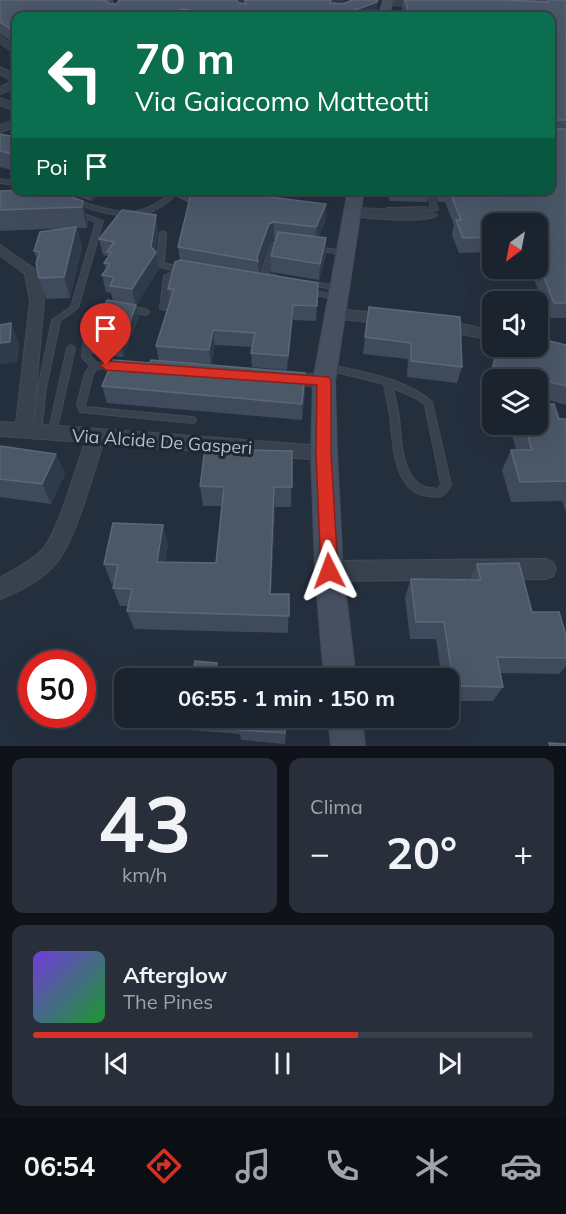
<!DOCTYPE html>
<html lang="it">
<head>
<meta charset="utf-8">
<style>
  :root { --surface:#1b232e; --page:#282f3a; --text:#f1f3f6; --muted:#a0a4aa; --line:#39404a; --accent:#d93025 }
  body { margin:0; font-family:Mulish,sans-serif; background:var(--page); color:var(--text); height:100vh; display:flex; flex-direction:column; font-size:22px; white-space:nowrap }
  * { box-sizing:border-box; margin:0 }
  p { font-size:20px; color:var(--muted) }
  .icon { flex:none; width:33px; height:33px; fill:none; stroke:currentColor; stroke-width:2; stroke-linecap:round; stroke-linejoin:round }
  .map { position:relative; height:746px; overflow:hidden }
  .side { display:flex; flex-direction:column; gap:12px; padding:12px; background:#0f1319; flex:1 }
  .side>* { flex:none }
  .guide { position:absolute; left:12px; top:12px; width:543px; height:183px; border-radius:12px; box-shadow:0 6px 24px #0002,0 0 0 2px var(--line); background:#0b6e4f; color:#fff; overflow:hidden }
  .needle { width:39px; rotate:212deg }
  .controls { position:absolute; left:482px; top:213px; display:grid; gap:12px }
  .controls a { display:grid; place-items:center; width:66px; height:66px; border-radius:12px; background:var(--surface); box-shadow:0 6px 24px #0002,0 0 0 2px var(--line); font-size:30px }
  .speed { position:absolute; left:18px; top:650px; display:flex; gap:12px; font-size:30px; font-weight:700; text-align:center }
  .speed>* { display:grid; place-content:center; width:78px; height:78px; border-radius:50%; background:var(--surface); box-shadow:0 6px 24px #0002,0 0 0 2px var(--line); line-height:1 }
  .speed .limit { border:9px solid #d22; background:#fff; color:#111 }
  .pin { position:absolute; display:grid; place-items:center; width:51px; height:51px; color:#fff; margin:-62px -26px; border-radius:50% 50% 50% 0; rotate:-45deg; box-shadow:0 0 6px #0007 }
  .pin .icon { rotate:45deg }
  .me { position:absolute; width:66px; margin:-33px; rotate:357deg; stroke-linejoin:round; filter:drop-shadow(0 0 4px #0008) }
  .turn { display:flex; align-items:center; gap:21px; height:126px; padding:0 24px; font-size:27px }
  .turn .icon { width:78px; height:78px; stroke-width:2.5 }
  .turn b { display:block; font-size:42px; line-height:51px }
  .then { display:flex; align-items:center; height:57px; padding:0 24px; background:#0003; gap:12px; font-size:22px }
  .big { font-size:45px; font-weight:700; line-height:1.1 }
  .side .widget { flex:1; display:flex; flex-direction:column; justify-content:center; gap:9px; min-width:0; padding:0 21px; border-radius:12px; background:var(--page) }
  .side .dial { align-items:center; gap:0 }
  .dial b { font-size:78px; line-height:1 }
  .song { display:flex; align-items:center; gap:18px }
  .cover { width:72px; height:72px; border-radius:9px; background:linear-gradient(135deg,hsl(260 70% 55%),hsl(130 70% 35%)) }
  .played { height:6px; border-radius:3px; background:linear-gradient(90deg,var(--accent) 65%,var(--line) 65%) }
  .keys { display:flex; justify-content:space-around; direction:ltr }
  .heat { display:flex; justify-content:space-between; align-items:center; font-size:33px; direction:ltr }
  .side .tiles { flex:1; display:grid; gap:12px; grid-template-columns:1fr 1fr }
  .widget:last-child { grid-column:span 2 }
  .trip { position:absolute; left:114px; top:668px; width:345px; height:60px; border-radius:12px; background:var(--surface); box-shadow:0 6px 24px #0002,0 0 0 2px var(--line); font-weight:700; line-height:60px; text-align:center }
  .tabs { display:flex; height:96px; justify-content:space-around; align-items:center; background:#0b0e12; color:var(--muted) }
  .tabs .icon { width:42px; height:42px }
  .tabs .selected { color:var(--accent) }
  .tabs b { font-size:27px; color:var(--text) }
  .map>svg:first-child { display:block }
  .lines { fill:none; stroke-linecap:round; stroke-linejoin:round }
  .lane-casing { stroke:#414a57; stroke-width:2 }
  .street-casing { stroke:#414a57; stroke-width:2 }
  .secondary-casing { stroke:#414a57; stroke-width:2 }
  .lane { fill:#38414e; fill-rule:evenodd }
  .street { fill:#38414e; fill-rule:evenodd }
  .secondary { fill:#465061; fill-rule:evenodd }
  .wall { fill:#3f4b5c }
  .shaded-wall { fill:#2f3b4b }
  .building { fill:#4b5868; stroke:#5c6777; stroke-width:1.5 }
  .route { fill:#d93025; stroke:#8d1f18; stroke-width:1.5 }
  .labels { text-anchor:middle; stroke-width:6; stroke-linejoin:round; paint-order:stroke }
  .street-label { font-size:18px; fill:#b4bcc9; stroke:#1d2633 }
</style>
</head>
<body>
<div class="map">
<svg width="566" height="746" viewBox="0 0 566 746">
  <rect width="100%" height="100%" fill="#242f3e"/>
  <g class="lines">
    <defs>
      <g id="lane">
        <polygon points="16,134 16,138 0,144 0,140"/>
        <polygon points="0,179 16,181 16,185 0,183"/>
        <path d="M174,190H181C156,216 133,221 99,211C90,209 80,206 73,202L76,200C118,212 138,223 174,190Z"/>
        <polygon points="426,190 432,190 438,209 437,210 387,212 384,210 387,208 431,207"/>
        <polygon points="79,212 103,221 78,308 60,321 46,388 41,432 40,434 37,436 34,434 33,432 38,388 52,320 71,307 96,222 77,215 76,214"/>
        <polygon points="163,231 166,233 164,263 186,269 187,271 186,273 181,273 171,277 168,308 164,310 160,308 164,276 174,271 158,266 156,264 160,233"/>
        <polygon points="274,242 287,245 288,246 285,248 277,247 268,274 276,275 277,277 276,279 261,278 260,276 271,244"/>
        <polygon points="316,247 347,251 350,253 347,255 314,250 313,249"/>
        <polygon points="306,281 341,286 345,288 341,290 309,285 305,283"/>
        <polygon points="306,290 309,290 337,295 341,297 337,299 309,294 305,292"/>
        <path d="M112,305H115L116,307L115,309L103,312C96,326 90,340 90,356L97,363L107,362L111,365L107,368L97,369L93,374L85,405L86,407L192,417L195,418L196,420L195,422L192,423L80,412L77,405L85,373L90,366L82,357C82,339 89,324 97,308Z"/>
        <polygon points="128,306 146,309 150,312 146,315 125,311 124,309"/>
        <polygon points="71,345 75,348 56,434 55,437 52,438 49,437 48,434 67,348"/>
        <path d="M327,364C361,372 405,378 432,402L451,485C444,497 442,498 429,496C393,493 393,443 390,416C388,405 386,395 384,384L324,369L323,367ZM393,388L418,399L425,405L441,484L438,489C431,488 425,488 419,484C401,471 401,437 399,417C397,407 395,397 393,388Z"/>
      </g>
      <g id="street">
        <polygon points="385,1 423,2 427,4 423,6 388,5 384,3"/>
        <polygon points="0,36 16,47 16,54 0,43"/>
        <polygon points="0,67 16,75 16,87 0,94 0,87 12,81 0,74"/>
        <polygon points="0,98 16,104 16,111 0,105"/>
        <polygon points="16,120 16,127 0,132 0,125"/>
        <path d="M353,208L431,211L437,215C428,224 363,218 348,215L347,212Z"/>
        <path d="M0,245L39,272L44,301L33,424L324,446L330,448L333,453L330,458L324,460L103,444C92,476 77,535 58,561C46,578 19,592 0,599V578C14,569 31,562 42,550C58,533 76,467 85,442L0,436V422L16,423L30,301L25,274L0,255Z"/>
        <polygon points="336,309 387,314 395,319 387,324 331,318 328,314 331,310"/>
        <polygon points="440,320 492,330 492,340 435,329 432,325 435,321"/>
        <polygon points="284,372 324,375 330,377 332,381 330,385 324,387 284,384 278,382 276,378 278,374"/>
        <polygon points="546,559 553,562 556,569 553,576 546,579 329,581 322,578 318,571 322,564 329,561"/>
      </g>
      <g id="secondary">
        <polygon points="383,0 393,0 389,16 378,16"/>
        <polygon points="348,190 364,190 335,381 337,453 343,571 356,678 324,678 315,571 311,453 313,381"/>
        <polygon points="328,717 362,717 365,746 331,746"/>
      </g>
    </defs>
    <use href="#lane" class="lane-casing"/>
    <use href="#street" class="street-casing"/>
    <use href="#secondary" class="secondary-casing"/>
    <use href="#lane" class="lane"/>
    <use href="#street" class="street"/>
    <use href="#secondary" class="secondary"/>
  </g>
  <g class="wall">
    <polygon points="0,0 113,0 114,4 117,4 119,0 345,0 345,3 376,13 376,16 16,16 16,44 0,34"/>
    <polygon points="403,0 566,0 566,318 548,318 530,268 537,268 537,224 492,224 492,252 459,253 452,235 454,225 445,202 438,202 433,190 550,190 550,16 405,16 402,8"/>
    <polygon points="0,134 16,137 16,171 0,167"/>
    <polygon points="55,190 105,190 92,201"/>
    <polygon points="153,190 170,190 167,194"/>
    <polygon points="177,190 267,190 262,196 326,204 325,222 318,237 326,255 319,280 271,272 271,256 276,240 274,240 270,242 259,273 317,306 316,321 293,320 287,370 252,367 251,353 252,347 215,345 211,364 159,361 156,346 170,300 168,289 180,260 178,247 189,203 177,197"/>
    <polygon points="378,190 429,190 427,202 390,201 388,194 379,194"/>
    <polygon points="0,191 83,201 88,222 87,228 77,228 82,248 70,298 46,299 39,278 37,260 34,251 69,228 0,231"/>
    <polygon points="158,232 155,252 159,269 136,305 139,316 123,357 92,354 89,343 113,301 111,293 106,292 102,275 106,270 104,263 108,257 108,256 103,255 99,239"/>
    <polygon points="369,307 462,367 457,383 407,377 408,359 363,354"/>
    <polygon points="566,345 566,405 537,397 537,380 492,380 492,385 488,384 496,346 537,346"/>
    <polygon points="102,386 305,390 302,420 107,403"/>
    <polygon points="559,419 566,419 566,512 562,501 511,502 502,470 511,450 516,450 509,424 537,424"/>
    <polygon points="0,446 56,454 65,474 51,504 0,497"/>
    <polygon points="292,451 291,507 275,507 271,594 289,594 288,633 134,629 127,611 128,606 120,606 113,588 114,583 111,583 104,564 168,544 165,562 216,563 221,506 203,506 200,486"/>
    <polygon points="477,564 532,612 566,635 566,666 559,674 501,673 503,687 493,701 448,701 448,678 442,678 436,639 410,639 405,597 411,579 470,579"/>
    <polygon points="287,717 285,744 241,740 240,734 190,730 186,719"/>
  </g>
  <g class="shaded-wall">
    <polygon points="235,0 244,0 244,5 236,9"/>
    <polygon points="331,0 345,0 345,7 330,3"/>
    <polygon points="378,0 376,16 339,16"/>
    <polygon points="183,9 184,16 167,16"/>
    <polygon points="90,190 105,190 92,201"/>
    <polygon points="253,190 267,190 258,200"/>
    <polygon points="83,201 88,222 87,228 82,207"/>
    <polygon points="326,204 325,222 315,245 316,227"/>
    <polygon points="156,215 158,232 155,253 156,252 159,269 136,305 139,316 123,357 121,345 136,306 132,289 151,247"/>
    <polygon points="274,222 274,240 270,242 259,273 258,261 257,257 269,224"/>
    <polygon points="76,227 82,248 70,298 64,277"/>
    <polygon points="326,238 326,255 319,280 320,264"/>
    <polygon points="293,305 293,320 287,370 288,356"/>
    <polygon points="11,323 19,343 18,362 0,365 0,343"/>
    <polygon points="213,330 215,345 211,364 209,350"/>
    <polygon points="305,373 305,390 302,420 302,404"/>
    <polygon points="56,454 65,474 51,504 42,484"/>
    <polygon points="274,487 275,507 270,611 270,594"/>
    <polygon points="163,525 168,544 162,580 157,562"/>
  </g>
  <g class="building">
    <polygon points="0,0 95,0 107,1 109,4 117,4 119,0 236,0 239,3 246,4 245,0 331,0 330,3 343,4 352,0 378,0 377,2 339,16 222,16 183,9 167,16 16,16 16,32 0,22"/>
    <polygon points="405,0 505,0 547,2 549,0 566,0 566,120 553,120 553,129 566,129 566,303 554,303 537,259 537,224 492,224 492,237 463,238 456,220 461,220 449,190 550,190 550,16 410,16"/>
    <polygon points="0,134 16,137 16,155 0,151"/>
    <polygon points="26,190 51,190 83,201 82,207 0,210 0,191"/>
    <polygon points="192,190 257,190 254,195 326,204 316,227 274,222 269,224 257,257 258,261 178,247"/>
    <polygon points="122,210 156,215 151,247 156,252 132,289 110,286 114,277 102,275 110,264 104,263 112,252 107,252 114,242 99,239"/>
    <polygon points="76,227 64,277 39,278 36,263 40,252 34,251 40,232"/>
    <polygon points="278,232 326,238 320,264 271,256"/>
    <polygon points="180,260 318,283 317,306 293,305 288,356 251,353 255,333 213,330 209,350 156,346 174,289 168,289 175,262"/>
    <polygon points="107,300 136,305 121,345 89,343"/>
    <polygon points="369,307 460,317 462,367 411,361 411,343 365,337"/>
    <polygon points="11,323 10,342 0,343 0,325"/>
    <polygon points="537,338 566,345 566,386 493,368 498,346 537,346"/>
    <polygon points="113,360 150,363 151,360 305,373 302,404 102,386"/>
    <polygon points="537,404 554,404 559,419 566,419 566,481 520,482 511,450 532,450 524,424 537,424"/>
    <polygon points="0,446 56,454 42,484 0,479"/>
    <polygon points="205,449 292,451 292,487 274,487 270,594 289,594 289,616 127,611 132,589 113,588 118,565 104,564 113,523 163,525 157,562 216,563 224,487 200,486"/>
    <polygon points="519,563 532,612 559,612 566,635 566,658 497,657 503,687 454,686 444,622 416,622 411,579 481,580 477,564"/>
    <polygon points="195,661 217,663 216,671 289,676 289,678 192,678"/>
    <polygon points="186,717 286,717 285,733 239,730 240,723 186,719"/>
    <polygon points="549,743 566,744 566,746 550,746"/>
  </g>
  <polygon class="route" points="106,361 329,377 331,381 331,453 338,571 336,577 329,579 323,577 321,571 316,453 317,385 106,370 100,365"/>
  <g class="labels">
    <g class="street-label">
      <text transform="translate(162 442) rotate(4)" y="6">Via Alcide De Gasperi</text>
    </g>
  </g>
</svg>
<div class="controls">
<a><svg class="needle" viewBox="-14 -14 28 28"><path d="M0-13l5 13h-10z" fill="#e53935"/><path d="M0 13l5-13h-10z" fill="#a0a4aa"/></svg></a>
<a><svg class="icon" aria-label="sound" viewBox="0 0 24 24"><path d="M4 9h4l5-4v14l-5-4H4zM17 9q2 3 0 6"/></svg></a>
<a><svg class="icon" aria-label="layers" viewBox="0 0 24 24"><path d="M12 4l9 5-9 5-9-5zM3 14l9 5 9-5"/></svg></a>
</div>
<div class="speed"><div class="limit">50</div></div>
<div class="pin" style="left:106px;top:365px;background:#d93025"><svg class="icon" aria-label="arrive" viewBox="0 0 24 24"><path d="M6 21V4h12l-3 4 3 4H6"/></svg></div>
<svg class="me" style="left:329px;top:571px" viewBox="-20 -20 40 40"><path d="M0-17L14 15 0 8-14 15z" fill="#d93025" stroke="#fff" stroke-width="4"/></svg>
<div class="trip">06:55 · 1 min · 150 m</div>
<div class="guide">
<div class="turn"><svg class="icon" aria-label="left" viewBox="0 0 24 24"><path d="M17 20v-9H6M10 6l-5 5 5 5"/></svg><div><b>70 m</b>Via Gaiacomo Matteotti</div></div>
<div class="then">Poi<svg class="icon" aria-label="arrive" viewBox="0 0 24 24"><path d="M6 21V4h12l-3 4 3 4H6"/></svg></div>
</div>
</div>
<section class="side">
<div class="tiles">
<div class="widget dial"><b>43</b><p>km/h</p></div>
<div class="widget"><p>Clima</p>
<div class="heat"><a>−</a><b class="big">20°</b><a>+</a></div>
</div>
<div class="widget">
<div class="song"><i class="cover"></i><div><b>Afterglow</b><p>The Pines</p></div></div>
<div class="played"></div>
<div class="keys"><svg class="icon" aria-label="previous" viewBox="0 0 24 24"><path d="M18 5L8 12l10 7zM5 5v14"/></svg><svg class="icon" aria-label="pause" viewBox="0 0 24 24"><path d="M8 5v14M16 5v14"/></svg><svg class="icon" aria-label="next" viewBox="0 0 24 24"><path d="M6 5l10 7-10 7zM19 5v14"/></svg></div>
</div>
</div>
</section>
<nav class="tabs">
<b>06:54</b>
<svg class="icon selected" aria-label="directions" viewBox="0 0 24 24"><path d="M12 3l9 9-9 9-9-9zM9 14v-3h6M13 9l2 2-2 2"/></svg>
<svg class="icon" aria-label="music" viewBox="0 0 24 24"><path d="M9 18V5l10-2v13"/><circle cx="6" cy="18" r="3"/><circle cx="16" cy="16" r="3"/></svg>
<svg class="icon" aria-label="phone" viewBox="0 0 24 24"><path d="M5 4h4l2 5-3 2q2 4 5 5l2-3 5 2v4C11 20 4 13 5 4z"/></svg>
<svg class="icon" aria-label="climate" viewBox="0 0 24 24"><path d="M12 3v18M4 7l16 10M4 17L20 7"/></svg>
<svg class="icon" aria-label="car" viewBox="0 0 24 24"><path d="M5 17H2v-5l4-1 3-4h7l3 4 3 1v5h-3M9 17h6M6 11h13"/><circle cx="7" cy="17" r="2"/><circle cx="17" cy="17" r="2"/></svg>
</nav>
</body>
</html>
